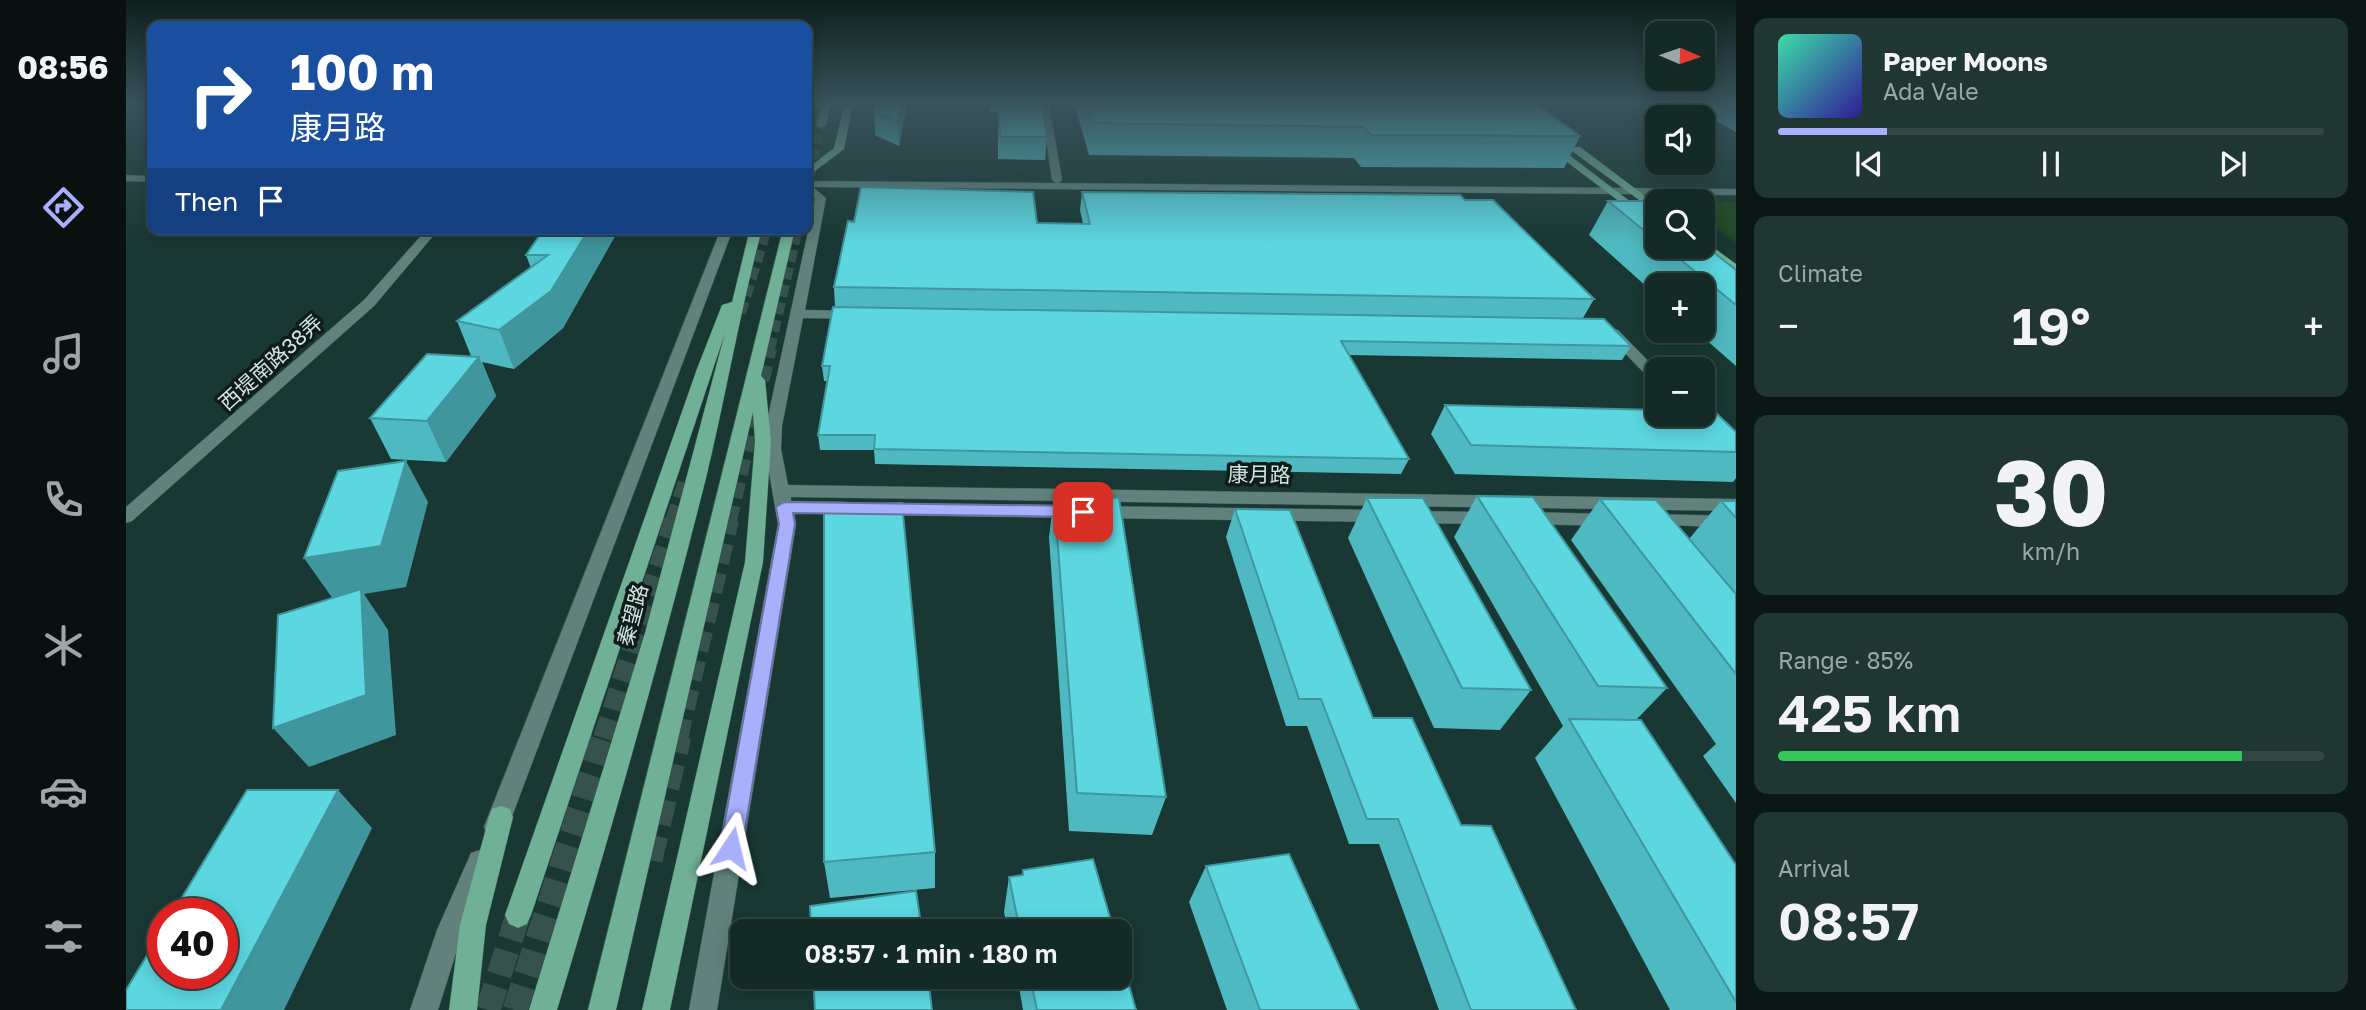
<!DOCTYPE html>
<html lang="en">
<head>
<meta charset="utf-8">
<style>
  :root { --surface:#132a26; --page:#203632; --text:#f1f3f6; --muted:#9da7a7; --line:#324643; --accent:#a8b0fc }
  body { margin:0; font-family:"Golos Text","Noto Sans SC",sans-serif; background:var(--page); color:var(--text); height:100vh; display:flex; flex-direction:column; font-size:26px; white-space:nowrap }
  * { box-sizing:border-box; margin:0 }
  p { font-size:23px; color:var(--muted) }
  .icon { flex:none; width:38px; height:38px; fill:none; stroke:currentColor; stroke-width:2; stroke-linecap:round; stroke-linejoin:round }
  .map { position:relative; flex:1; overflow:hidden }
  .side { display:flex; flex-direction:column; gap:18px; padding:18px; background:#0a1715; width:630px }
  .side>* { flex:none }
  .hud { position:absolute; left:21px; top:21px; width:665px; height:214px; border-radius:14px; box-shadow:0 4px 18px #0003,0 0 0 2px var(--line); background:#1a4fa0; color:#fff; overflow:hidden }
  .needle { width:46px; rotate:92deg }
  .tools { position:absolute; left:1519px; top:21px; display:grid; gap:14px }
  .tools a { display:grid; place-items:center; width:70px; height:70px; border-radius:14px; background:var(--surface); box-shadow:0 4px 18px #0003,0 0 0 2px var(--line); font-size:35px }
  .speed { position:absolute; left:21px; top:898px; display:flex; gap:14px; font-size:35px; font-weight:700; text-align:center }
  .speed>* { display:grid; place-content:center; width:91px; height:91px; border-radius:50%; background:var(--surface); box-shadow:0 4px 18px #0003,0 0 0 2px var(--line); line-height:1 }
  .speed .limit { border:10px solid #d22; background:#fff; color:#111 }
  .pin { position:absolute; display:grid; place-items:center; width:60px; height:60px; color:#fff; margin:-30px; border-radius:14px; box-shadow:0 4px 10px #0006 }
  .me { position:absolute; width:77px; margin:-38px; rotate:10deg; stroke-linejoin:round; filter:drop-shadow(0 0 5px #0008) }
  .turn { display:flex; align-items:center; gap:24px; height:147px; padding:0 28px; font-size:32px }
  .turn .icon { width:91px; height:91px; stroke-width:2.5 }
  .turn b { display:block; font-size:49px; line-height:60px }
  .then { display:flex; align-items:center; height:66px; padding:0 28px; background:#0003; gap:14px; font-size:26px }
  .big { font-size:52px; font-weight:600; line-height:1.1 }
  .side .widget { flex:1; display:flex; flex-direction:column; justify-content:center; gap:10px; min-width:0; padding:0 24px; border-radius:14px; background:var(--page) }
  .side .dial { align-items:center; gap:0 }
  .dial b { font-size:91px; line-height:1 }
  .song { display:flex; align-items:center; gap:21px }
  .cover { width:84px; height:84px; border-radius:10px; background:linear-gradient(135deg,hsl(160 70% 55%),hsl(250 70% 35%)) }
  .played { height:7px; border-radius:4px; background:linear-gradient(90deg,var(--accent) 20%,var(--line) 20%) }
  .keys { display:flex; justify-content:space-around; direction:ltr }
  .heat { display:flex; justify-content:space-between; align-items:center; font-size:38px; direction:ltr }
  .charge { height:10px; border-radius:5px; background:linear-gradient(90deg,#34c759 85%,var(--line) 0) }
  .trip { position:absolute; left:604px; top:919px; width:402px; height:70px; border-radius:14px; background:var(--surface); box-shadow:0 4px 18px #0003,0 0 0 2px var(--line); font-weight:600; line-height:70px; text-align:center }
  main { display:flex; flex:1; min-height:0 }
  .menu { display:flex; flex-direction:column; width:126px; justify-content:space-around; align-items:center; background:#08110f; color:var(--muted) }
  .menu .icon { width:49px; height:49px }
  .menu .active { color:var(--accent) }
  .menu b { font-size:32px; color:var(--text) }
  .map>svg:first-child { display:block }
  .green { fill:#1f4920 }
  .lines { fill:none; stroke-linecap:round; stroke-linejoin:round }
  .major-tunnel-far4 { stroke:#35524d; stroke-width:10; stroke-dasharray:10 5; stroke-linecap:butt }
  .major-tunnel-far3 { stroke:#35524d; stroke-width:12; stroke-dasharray:12 6; stroke-linecap:butt }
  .major-tunnel-far2 { stroke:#35524d; stroke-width:16; stroke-dasharray:16 8; stroke-linecap:butt }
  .major-tunnel-far1 { stroke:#35524d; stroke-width:20; stroke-dasharray:20 10; stroke-linecap:butt }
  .major-tunnel { stroke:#35524d; stroke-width:25; stroke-dasharray:25 12; stroke-linecap:butt }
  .minor-casing { stroke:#3b5652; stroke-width:1 }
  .major-casing { stroke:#3b5652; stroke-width:1 }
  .minor { fill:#61827c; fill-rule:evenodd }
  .major { fill:#6fb096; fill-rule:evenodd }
  .wall { fill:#4fb9c1 }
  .shaded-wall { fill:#40969d }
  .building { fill:#5cd7e0; stroke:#40969d; stroke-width:2 }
  .route { fill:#a8b0fc; stroke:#6d72a4; stroke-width:2 }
  .labels { text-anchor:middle; stroke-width:7; stroke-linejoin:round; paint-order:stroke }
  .street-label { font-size:21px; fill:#d2e4e0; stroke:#0f1d1a }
</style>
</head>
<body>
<main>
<nav class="menu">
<b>08:56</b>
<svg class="icon active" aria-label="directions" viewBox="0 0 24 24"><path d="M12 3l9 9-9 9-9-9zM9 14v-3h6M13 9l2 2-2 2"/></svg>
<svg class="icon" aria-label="music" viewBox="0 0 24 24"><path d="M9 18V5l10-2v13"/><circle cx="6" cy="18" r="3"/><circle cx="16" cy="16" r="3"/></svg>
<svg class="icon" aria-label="phone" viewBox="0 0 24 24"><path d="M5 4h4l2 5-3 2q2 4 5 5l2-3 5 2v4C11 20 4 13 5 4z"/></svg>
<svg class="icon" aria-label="climate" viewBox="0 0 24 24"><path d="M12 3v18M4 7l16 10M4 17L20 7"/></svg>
<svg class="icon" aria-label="car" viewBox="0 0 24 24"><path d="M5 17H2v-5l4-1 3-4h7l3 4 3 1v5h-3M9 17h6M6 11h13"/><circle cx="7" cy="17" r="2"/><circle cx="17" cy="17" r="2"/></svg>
<svg class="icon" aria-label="filters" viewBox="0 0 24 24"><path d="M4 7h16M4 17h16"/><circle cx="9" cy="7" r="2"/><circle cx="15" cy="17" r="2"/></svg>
</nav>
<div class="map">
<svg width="1610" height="1010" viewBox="0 0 1610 1010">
  <rect width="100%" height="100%" fill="#193833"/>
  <polygon class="green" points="1553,201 1610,202 1610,242 1577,218 1577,201"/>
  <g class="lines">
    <polyline class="major-tunnel-far4" points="681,188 695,125"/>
    <g class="major-tunnel-far3">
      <polyline points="614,313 640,229"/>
      <polyline points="643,349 671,229"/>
    </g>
    <g class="major-tunnel-far2">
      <polyline points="547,521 562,476"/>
      <polyline points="603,521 643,348"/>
    </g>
    <g class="major-tunnel-far1">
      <polyline points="477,738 548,520"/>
      <polyline points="552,738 603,520"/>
    </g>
    <g class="major-tunnel">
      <polyline points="524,860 553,736"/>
      <polyline points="362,1010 392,915"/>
      <polyline points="389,1010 478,736"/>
    </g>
    <defs>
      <g id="minor">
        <polygon points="915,103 923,103 936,180 932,183 1610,189 1610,195 687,187 700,198 679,310 727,311 734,315 727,319 677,318 656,426 655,449 662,485 1610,499 1610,511 665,497 665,501 721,502 730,508 721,514 668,513 670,524 591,1010 563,1010 652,524 639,449 640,426 689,199 681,193 681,181 930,183 926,180"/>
        <polygon points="0,175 26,176 26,182 0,181"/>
        <polygon points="301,229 313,229 248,306 6,521 0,523 0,507 238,300"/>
        <polygon points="595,229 607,229 382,827 379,835 370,839 361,835 358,827"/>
        <polygon points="1487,329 1492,330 1531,370 1531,382 1526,381 1482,336 1480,333"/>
        <polygon points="753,503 1257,510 1266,516 1257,522 753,515 744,509"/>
        <polygon points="1285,511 1362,512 1371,518 1362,524 1285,523 1276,517"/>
        <polygon points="1400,512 1484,514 1493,520 1484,526 1400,524 1391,518"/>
        <polygon points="1526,514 1610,516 1610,528 1520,524 1517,520 1520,516"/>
        <polygon points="354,850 363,853 367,862 337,931 312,1010 284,1010 311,930 345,853"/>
      </g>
      <g id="major">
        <polygon points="697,103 705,103 700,125 695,128 690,125"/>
        <polygon points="719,103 727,103 718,149 681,177 681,169 708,148"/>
        <polygon points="1420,142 1426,142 1531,222 1531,230 1420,146"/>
        <polygon points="1446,147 1454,147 1531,205 1531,213 1446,151"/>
        <path d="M624,229H636C614,311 600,395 580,478C535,657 484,834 431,1010H403L519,633L599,333L405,915L401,924L392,928L383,924L379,915L571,369L596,305L606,302Z"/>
        <polygon points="657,229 669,229 635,376 639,380 645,441 637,562 544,1010 516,1010 619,562 629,441 627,412 490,1010 462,1010"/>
        <polygon points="1577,240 1610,264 1610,274 1573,247 1577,247"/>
        <polygon points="375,806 384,809 387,817 360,925 351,1010 323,1010 334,925 363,817 366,809"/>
      </g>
    </defs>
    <use href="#minor" class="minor-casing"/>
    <use href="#major" class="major-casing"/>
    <use href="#minor" class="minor"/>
    <use href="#major" class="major"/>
  </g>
  <g class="wall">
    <polygon points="781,103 773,146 749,135 748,112"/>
    <polygon points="863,103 916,103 921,137 919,160 872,159 872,112 863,112"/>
    <polygon points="948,103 1409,103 1454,136 1438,168 1235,167 1228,158 963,155"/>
    <polygon points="1557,103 1610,103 1610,132"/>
    <polygon points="956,192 1339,200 1468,299 1457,318 1505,346 1496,360 1223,355 1283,459 1275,474 749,464 748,450 694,450 692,435 702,381 698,381 696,366 709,307 708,287 911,223 957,224 954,210"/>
    <polygon points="1482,201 1531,210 1531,247 1577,247 1610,270 1610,366 1570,331 1577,331 1577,285 1531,285 1531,296 1463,235"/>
    <polygon points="418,229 493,229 437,328 388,369 356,362 370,396 320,462 265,459 244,418 345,356 331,321 405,268 400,255"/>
    <polygon points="1319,405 1610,432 1610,478 1607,482 1329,474 1305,434"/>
    <polygon points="928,496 1040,797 1026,835 943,831 923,537"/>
    <polygon points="1351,496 1541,688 1510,720 1610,865 1610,1010 1544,1010 1409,758 1437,726 1328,537"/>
    <polygon points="1241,498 1405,690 1374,730 1308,728 1222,538"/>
    <polygon points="1474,499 1563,539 1595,501 1610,501 1610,803 1577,756 1590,744 1445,540"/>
    <polygon points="1109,509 1247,718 1335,825 1450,1010 1313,1010 1253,844 1223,844 1181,726 1160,726 1100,537"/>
    <polygon points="809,852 809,888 704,898 698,862"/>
    <polygon points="1080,866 1233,1010 1101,1010 1063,902"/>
    <polygon points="897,870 988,931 882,931 878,912 883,877 896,875"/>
    <polygon points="891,976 994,976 1010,1010 897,1010"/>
  </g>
  <g class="shaded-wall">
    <polygon points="776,103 781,103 773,146 772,122"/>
    <polygon points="463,229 493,229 437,328 388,369 373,330"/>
    <polygon points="353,357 370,396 320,462 301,421"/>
    <polygon points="280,461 302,502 280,587 238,594 262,630 270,735 183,767 147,728 207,599 178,558"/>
    <polygon points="212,790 246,828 158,1010 95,1010"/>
  </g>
  <g class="building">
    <polygon points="750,103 776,103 772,122 748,112"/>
    <polygon points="872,103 916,103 921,137 874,137"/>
    <polygon points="960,103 1409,103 1454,136 1245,135 1238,127 967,123"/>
    <polygon points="1593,103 1610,103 1610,112"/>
    <polygon points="735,187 907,192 911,223 964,224 956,192 1334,195 1339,200 1367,200 1468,299 708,287 722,221 728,222"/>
    <polygon points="1482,201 1520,201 1531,210 1531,241"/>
    <polygon points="418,229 463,229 425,291 373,330 331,321 422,255 400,255"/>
    <polygon points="1577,244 1610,270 1610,305 1539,247 1577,247"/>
    <polygon points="707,307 1478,319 1505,346 1215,341 1283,459 748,449 749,435 692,435 704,366 696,366"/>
    <polygon points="301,354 353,357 301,421 244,418"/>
    <polygon points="1319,405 1531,410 1531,415 1577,415 1577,411 1589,412 1610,432 1610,452 1345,445"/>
    <polygon points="280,461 255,546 178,558 212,471"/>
    <polygon points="928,496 993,498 1040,797 951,793"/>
    <polygon points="1351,496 1407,497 1541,688 1472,686"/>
    <polygon points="1241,498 1297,498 1405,690 1336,688"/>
    <polygon points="1474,499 1530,500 1610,594 1610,674"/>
    <polygon points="1595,501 1610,501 1610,518"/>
    <polygon points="776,503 809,852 698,862 698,507"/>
    <polygon points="1109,509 1164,510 1247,718 1286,718 1335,825 1365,826 1450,1010 1345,1010 1272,819 1241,819 1195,699 1173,699"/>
    <polygon points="235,589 240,695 147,728 152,615"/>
    <polygon points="1443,719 1515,720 1610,865 1610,1002"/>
    <polygon points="121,790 212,790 95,1010 0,1010 0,990 37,929 37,973 96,973 96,914 46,914"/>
    <polygon points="1163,854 1233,1010 1134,1010 1080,866"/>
    <polygon points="967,859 988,931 894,931 883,877 897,875 897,870"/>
    <polygon points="790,891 796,931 685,931 684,906"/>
    <polygon points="994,953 1010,1010 911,1010 904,976 994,976"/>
    <polygon points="687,976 802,976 806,1010 689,1010"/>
  </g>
  <linearGradient id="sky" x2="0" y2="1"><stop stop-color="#0e1f1c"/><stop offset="0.42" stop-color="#38535b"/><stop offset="1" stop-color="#38535b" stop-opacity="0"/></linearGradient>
  <rect width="1610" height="244" fill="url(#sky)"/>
  <polygon class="route" points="658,502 957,506 965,512 957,517 667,513 669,524 616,848 613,856 605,859 597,856 594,848 653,524 650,507"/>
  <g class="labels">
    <g class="street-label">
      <text transform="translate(145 363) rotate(-42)" y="7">西堤南路38弄</text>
      <text transform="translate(1133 475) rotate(1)" y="7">康月路</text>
      <text transform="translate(507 615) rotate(-75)" y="7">秦望路</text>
    </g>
  </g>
</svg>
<div class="tools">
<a><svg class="needle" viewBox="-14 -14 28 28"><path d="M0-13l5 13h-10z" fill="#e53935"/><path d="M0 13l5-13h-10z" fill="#9da7a7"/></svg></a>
<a><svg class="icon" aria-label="sound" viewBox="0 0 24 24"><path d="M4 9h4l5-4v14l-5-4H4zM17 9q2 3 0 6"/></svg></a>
<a><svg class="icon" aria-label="search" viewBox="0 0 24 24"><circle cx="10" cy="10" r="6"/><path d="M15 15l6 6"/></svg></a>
<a>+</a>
<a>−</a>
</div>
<div class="speed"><div class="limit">40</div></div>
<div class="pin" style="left:957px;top:512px;background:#d93025"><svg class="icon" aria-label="arrive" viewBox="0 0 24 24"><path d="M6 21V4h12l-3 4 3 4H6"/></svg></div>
<svg class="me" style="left:605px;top:848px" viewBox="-20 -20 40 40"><path d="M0-17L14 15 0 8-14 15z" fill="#a8b0fc" stroke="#fff" stroke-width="4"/></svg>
<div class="trip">08:57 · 1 min · 180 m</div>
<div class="hud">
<div class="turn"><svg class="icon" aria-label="right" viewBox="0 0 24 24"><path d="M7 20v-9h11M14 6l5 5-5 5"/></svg><div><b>100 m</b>康月路</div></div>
<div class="then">Then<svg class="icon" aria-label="arrive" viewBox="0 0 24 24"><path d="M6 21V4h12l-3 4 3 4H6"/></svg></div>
</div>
</div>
<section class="side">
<div class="widget">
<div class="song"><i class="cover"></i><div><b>Paper Moons</b><p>Ada Vale</p></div></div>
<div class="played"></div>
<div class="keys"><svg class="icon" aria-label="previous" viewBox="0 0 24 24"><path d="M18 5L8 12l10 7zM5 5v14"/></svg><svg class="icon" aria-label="pause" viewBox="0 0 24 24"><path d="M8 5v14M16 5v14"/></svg><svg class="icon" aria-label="next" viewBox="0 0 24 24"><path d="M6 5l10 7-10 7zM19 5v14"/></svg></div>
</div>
<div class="widget"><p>Climate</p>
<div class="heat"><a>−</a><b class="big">19°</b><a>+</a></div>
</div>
<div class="widget dial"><b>30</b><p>km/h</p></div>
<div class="widget"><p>Range · 85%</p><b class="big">425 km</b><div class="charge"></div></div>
<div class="widget"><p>Arrival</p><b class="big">08:57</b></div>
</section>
</main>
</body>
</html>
